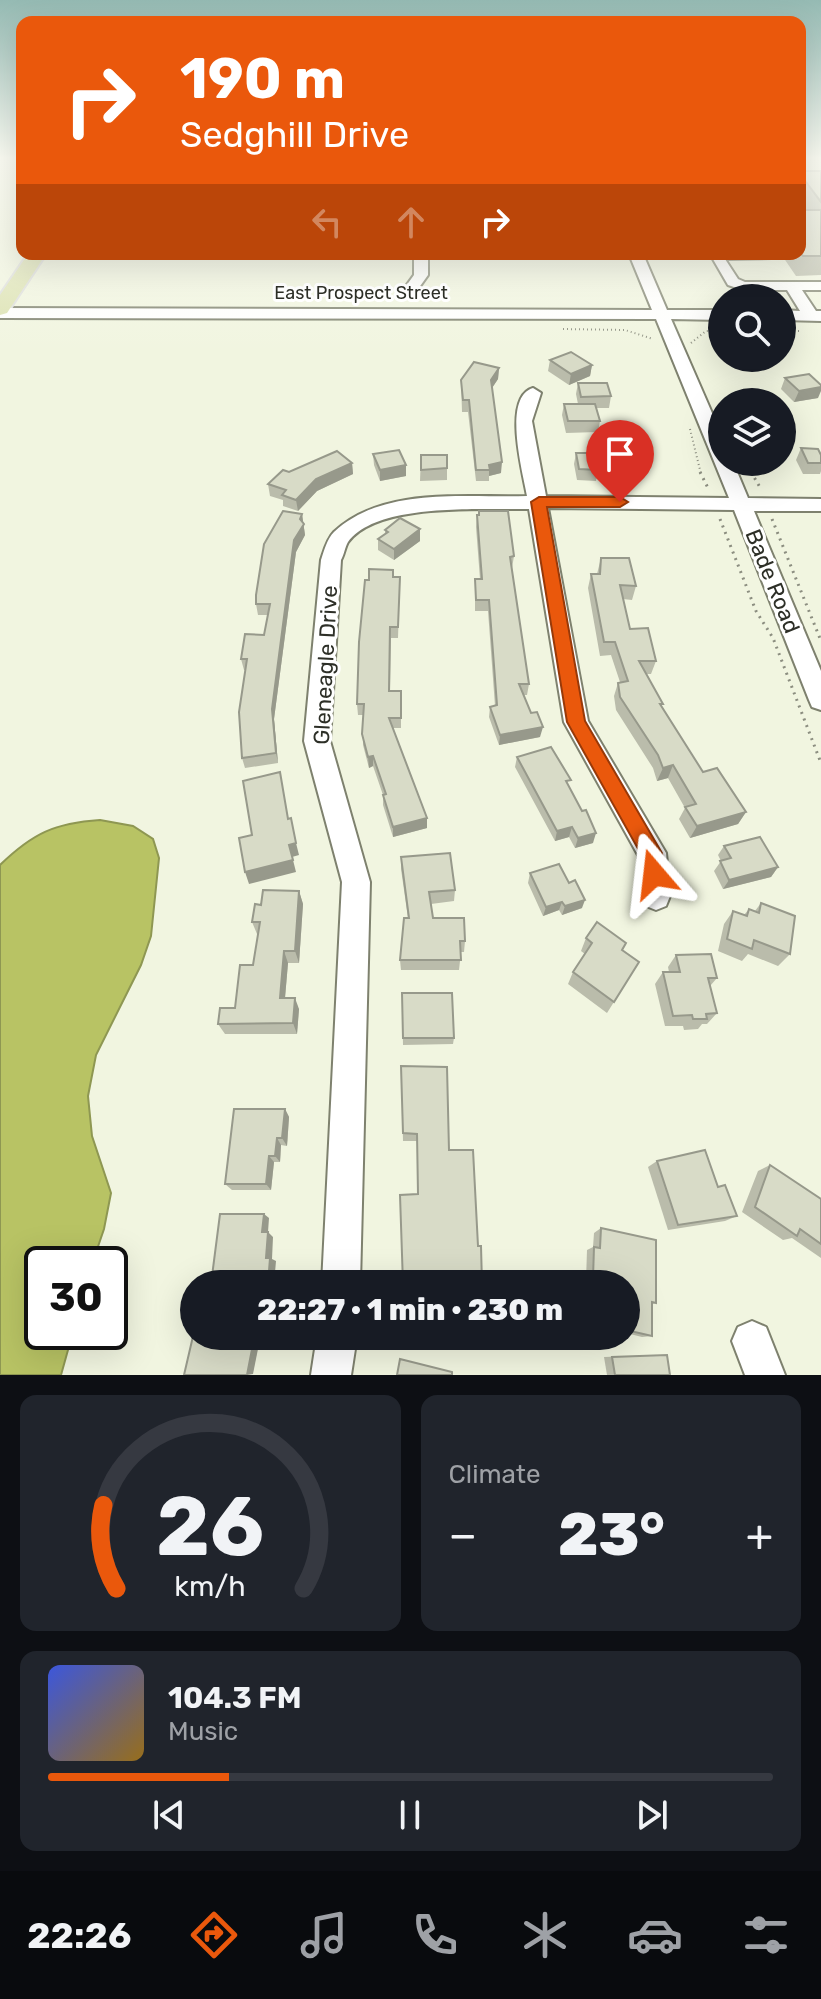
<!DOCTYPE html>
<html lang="en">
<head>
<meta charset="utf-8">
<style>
  :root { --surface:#171b24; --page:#20242c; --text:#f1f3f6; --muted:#9ea1a6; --line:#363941; --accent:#ea580c }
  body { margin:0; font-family:Rubik,sans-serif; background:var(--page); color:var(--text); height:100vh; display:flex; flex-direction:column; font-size:30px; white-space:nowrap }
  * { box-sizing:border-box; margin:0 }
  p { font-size:26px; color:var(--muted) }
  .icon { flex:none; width:44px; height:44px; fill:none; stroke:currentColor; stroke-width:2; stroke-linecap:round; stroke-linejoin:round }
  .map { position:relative; height:1375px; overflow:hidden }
  .details { display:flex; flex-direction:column; gap:20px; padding:20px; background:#0d0f14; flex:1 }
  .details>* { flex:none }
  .banner { position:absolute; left:16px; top:16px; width:790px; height:244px; border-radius:16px; box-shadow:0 8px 32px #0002; background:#ea580c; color:#fff; overflow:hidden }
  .fabs { position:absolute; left:708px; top:284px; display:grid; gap:16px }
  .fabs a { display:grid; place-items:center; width:88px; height:88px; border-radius:50%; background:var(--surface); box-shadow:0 8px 32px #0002; font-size:40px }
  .speed { position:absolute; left:24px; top:1246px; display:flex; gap:16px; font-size:40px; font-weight:700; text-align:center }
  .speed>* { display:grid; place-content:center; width:104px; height:104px; border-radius:50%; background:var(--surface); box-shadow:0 8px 32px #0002; line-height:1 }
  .speed .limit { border:4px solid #111; border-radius:12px; background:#fff; color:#111 }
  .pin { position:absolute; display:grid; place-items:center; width:68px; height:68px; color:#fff; margin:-82px -34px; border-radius:50% 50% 50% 0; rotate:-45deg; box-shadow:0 0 8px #0007 }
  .pin .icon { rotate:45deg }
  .me { position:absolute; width:88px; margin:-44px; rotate:343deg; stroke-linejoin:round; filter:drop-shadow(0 0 6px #0008) }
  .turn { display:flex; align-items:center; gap:28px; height:168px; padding:0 32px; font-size:36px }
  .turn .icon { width:104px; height:104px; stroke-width:2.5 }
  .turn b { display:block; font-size:56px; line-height:68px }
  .lanes { display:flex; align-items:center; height:76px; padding:0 32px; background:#0003; justify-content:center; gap:40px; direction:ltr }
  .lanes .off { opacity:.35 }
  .big { font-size:60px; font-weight:800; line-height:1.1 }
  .details .tile { flex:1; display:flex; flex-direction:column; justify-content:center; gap:12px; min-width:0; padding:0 28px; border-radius:16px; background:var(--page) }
  .details .dial { align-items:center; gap:0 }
  .dial svg { height:208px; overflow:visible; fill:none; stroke:var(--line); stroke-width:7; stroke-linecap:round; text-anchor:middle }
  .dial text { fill:var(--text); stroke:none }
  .song { display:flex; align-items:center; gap:24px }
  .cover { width:96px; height:96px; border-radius:12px; background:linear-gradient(135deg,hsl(230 70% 55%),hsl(40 70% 35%)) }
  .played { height:8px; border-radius:4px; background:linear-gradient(90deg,var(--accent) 25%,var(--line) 25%) }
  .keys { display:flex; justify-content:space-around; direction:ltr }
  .heat { display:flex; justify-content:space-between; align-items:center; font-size:44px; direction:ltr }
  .details .tiles { flex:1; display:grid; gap:20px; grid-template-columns:1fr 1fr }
  .tile:last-child { grid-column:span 2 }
  .trip { position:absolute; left:180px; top:1270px; width:460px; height:80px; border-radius:40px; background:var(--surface); box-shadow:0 8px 32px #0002; font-weight:800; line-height:80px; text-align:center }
  .dock { display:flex; height:128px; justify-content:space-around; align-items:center; background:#090b0e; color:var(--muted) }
  .dock .icon { width:56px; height:56px }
  .dock .on { color:var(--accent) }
  .dock b { font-size:36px; color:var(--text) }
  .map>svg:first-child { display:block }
  .water { fill:#b8c364; stroke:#8e9752; stroke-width:2 }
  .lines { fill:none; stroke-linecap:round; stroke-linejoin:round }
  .minor-casing { stroke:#7e816e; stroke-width:4 }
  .major-casing { stroke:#dddedc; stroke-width:4 }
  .path-far1 { stroke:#8c8e80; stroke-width:2; stroke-dasharray:1 3; stroke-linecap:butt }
  .path { stroke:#8c8e80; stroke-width:3; stroke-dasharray:2 5; stroke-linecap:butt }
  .minor { fill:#fff; fill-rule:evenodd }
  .major { fill:#dce2b2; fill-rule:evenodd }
  .wall { fill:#babcab }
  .shaded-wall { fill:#97998b }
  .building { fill:#d8dbc7; stroke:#97998b; stroke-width:2 }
  .route { fill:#ea580c; stroke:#983908; stroke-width:2 }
  .labels { text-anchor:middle; stroke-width:6; stroke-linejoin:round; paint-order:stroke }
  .far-street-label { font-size:18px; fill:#2d2f27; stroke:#fff }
  .street-label { font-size:22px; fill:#2d2f27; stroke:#fff }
</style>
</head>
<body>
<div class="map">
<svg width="821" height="1375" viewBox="0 0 821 1375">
  <rect width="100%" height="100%" fill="#f1f5e0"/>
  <path class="water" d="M100,820L133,826L153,839L159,858L151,936L141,965L96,1055L88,1096L92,1136L111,1193L104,1229L92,1264H42V1332H73L61,1375H0V865C33,833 55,823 100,820Z"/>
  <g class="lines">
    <defs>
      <g id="minor">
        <polygon points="414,254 428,254 428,275 418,289 413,290 406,286 414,275"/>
        <path d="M629,254H643L667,310H722V320L671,319L722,436V462H733L748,498L821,499V511H754L821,671V710L812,707L809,700L734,510L548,508L588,721L666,853L670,896L666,906L656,910L646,906L642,896L638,855L564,722L529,509C483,510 377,502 348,542C345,547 344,555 341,560L330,741L370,882L360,1284H322L342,882L304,741L321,560C324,551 327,539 334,532C383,486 465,498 527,496C523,473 502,397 533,388L541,393L532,421L546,496L729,498L656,319L0,318V308L652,310Z"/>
        <polygon points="710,254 779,254 772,258 725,259 738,279 745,282 821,282 821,290 802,290 816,311 821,311 821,321 782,320 782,310 800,311 787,290 743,290 728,285"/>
        <polygon points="752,1321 766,1327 785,1375 745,1375 732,1341 738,1327"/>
        <polygon points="317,1336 357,1336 351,1375 311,1375"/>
      </g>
      <polygon id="major" points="28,254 46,254 7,313 0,315 0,295"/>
    </defs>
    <use href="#minor" class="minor-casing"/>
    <use href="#major" class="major-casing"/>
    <g class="path-far1">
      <polyline points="563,329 625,330 653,339"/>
      <polyline points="782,331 802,331"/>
      <polyline points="691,343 706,331 722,331"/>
      <polyline points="690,429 701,474"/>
      <polyline points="745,462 752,474"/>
    </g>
    <g class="path">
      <polyline points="700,472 709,490"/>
      <polyline points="751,472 761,489"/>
      <polyline points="720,519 756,611 773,638 821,763"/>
      <polyline points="772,519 821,641"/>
    </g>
    <use href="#minor" class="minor"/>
    <use href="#major" class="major"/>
  </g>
  <g class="wall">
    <polygon points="800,171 821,171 821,275 796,276 781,254 800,254 800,210 806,210 800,201"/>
    <polygon points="550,360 592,365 590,376 569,385 548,371"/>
    <polygon points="499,368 498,379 492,388 501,473 489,476 489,481 476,481 468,412 462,412 461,380"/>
    <polygon points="785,378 818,398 794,402 781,389"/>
    <polygon points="578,383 611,396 609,408 596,408 600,421 598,432 566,433 562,415 564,404 578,404 576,394"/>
    <polygon points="614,444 645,463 642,475 617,474 611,455"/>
    <polygon points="801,448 821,455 821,471 820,474 803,474 796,460"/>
    <polygon points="576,453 598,470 596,481 577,480 574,464"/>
    <polygon points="373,454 406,465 406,476 380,481 374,465"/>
    <polygon points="421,455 447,468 447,480 420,481"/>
    <polygon points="352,463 353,474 317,491 298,511 283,506 283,500 270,496 268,484 289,472"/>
    <polygon points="479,511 514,556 512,568 529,684 527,695 524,695 540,737 499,745 489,717 490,707 495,706 488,611 475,611 475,579 480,579 476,527 477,515 479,515"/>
    <polygon points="302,514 305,535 296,552 274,719 278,763 245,768 242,758 246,670 244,670 241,659 264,635 268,615 258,615 256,604"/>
    <polygon points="385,530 420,541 394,560 378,550 378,539 385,534"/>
    <polygon points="601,558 636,586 632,600 623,599 630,629 656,661 651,674 647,674 662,707 703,772 746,812 738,824 690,838 679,819 685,808 668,778 657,781 653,768 616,710 614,696 618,683 620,682 611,655 600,656 588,588 591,574 597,574"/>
    <polygon points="393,577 400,577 398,638 391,638 390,691 401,691 401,728 393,728 427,828 393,837 383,805 383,795 373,766 369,768 363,745 363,715 358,715 357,704"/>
    <polygon points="517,757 569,787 593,843 575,848 569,837 555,841 515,767"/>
    <polygon points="724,846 778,867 771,877 723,889 714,871 721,861 718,855"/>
    <polygon points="401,857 455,890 454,901 431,904 433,918 465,941 464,952 461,952 459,970 401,970 400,960 408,918 401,869"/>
    <polygon points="530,873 569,883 582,908 562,915 559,910 543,916 528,883"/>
    <polygon points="299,891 303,904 299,963 288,963 285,998 299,1009 297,1034 225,1034 218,1024 235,1008 253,965 258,934 257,934 252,922 261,905"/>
    <polygon points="761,903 790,954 778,966 748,954 742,961 718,951 724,924 733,911 744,915 749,909 755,911"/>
    <polygon points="586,938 626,943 623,950 639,962 607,1013 568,984 573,972 585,954 581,951"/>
    <polygon points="676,955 717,978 710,986 717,1013 707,1024 702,1024 698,1029 684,1030 683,1026 665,1026 655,984 663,972 669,972 668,967"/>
    <polygon points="402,993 454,1038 453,1044 403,1045"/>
    <polygon points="401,1066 449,1150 478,1246 482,1284 417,1141 403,1141"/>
    <polygon points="285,1109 289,1117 287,1146 281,1145 280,1162 274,1162 271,1190 232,1190 225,1184"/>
    <polygon points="657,1161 718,1187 737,1216 725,1221 668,1230 648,1167"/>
    <polygon points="770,1165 821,1199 821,1258 792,1238 783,1240 742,1212 758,1171"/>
    <polygon points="601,1228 656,1303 652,1304 652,1336 642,1337 626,1333 626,1284 594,1284 594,1283 586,1281 587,1250 593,1247 594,1233"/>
    <polygon points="656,1355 667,1355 670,1375 607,1375 604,1357"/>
  </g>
  <g class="shaded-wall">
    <polygon points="592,365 590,376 569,385 571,374"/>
    <polygon points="499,368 498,379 490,391 491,380"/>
    <polygon points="821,387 821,391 818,398 794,402 799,391"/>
    <polygon points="502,462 501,473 489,476 489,465"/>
    <polygon points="352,463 353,474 317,491 298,511 296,500 316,479"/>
    <polygon points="406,465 406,476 380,481 380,470"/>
    <polygon points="302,514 305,535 296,552 274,719 278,763 276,753 272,709 294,540 300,519"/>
    <polygon points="420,529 420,541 394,560 394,549"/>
    <polygon points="543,727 540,737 499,745 500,735"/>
    <polygon points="373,756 373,766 369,768 368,757"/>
    <polygon points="673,765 668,778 657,781 663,768"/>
    <polygon points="746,812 738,824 690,838 697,826"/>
    <polygon points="427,818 427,828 393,837 393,827"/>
    <polygon points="572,827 569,837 555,841 557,831"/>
    <polygon points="596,833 593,843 575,848 578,838"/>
    <polygon points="296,843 299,855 292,857 289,845"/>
    <polygon points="293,860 296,872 249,884 245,872"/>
    <polygon points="778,867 771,877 723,889 729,880"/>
    <polygon points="299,891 303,904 299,963 295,951"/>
    <polygon points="585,900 582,908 562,915 565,906"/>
    <polygon points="562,902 559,910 543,916 546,907"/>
    <polygon points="284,951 288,963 284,1009 280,998"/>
    <polygon points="295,998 299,1009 297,1034 293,1023"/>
    <polygon points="285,1109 289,1117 287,1146 282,1138"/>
    <polygon points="277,1138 281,1145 280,1162 275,1156"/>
    <polygon points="269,1156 274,1162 271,1190 266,1184"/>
    <polygon points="264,1214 269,1218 268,1232 273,1237 272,1259 276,1261 274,1284 268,1284 262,1232"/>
    <polygon points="254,1339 260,1339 253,1374 247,1375"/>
  </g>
  <g class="building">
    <polygon points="800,171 821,171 821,202 800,174"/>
    <polygon points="800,210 821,210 821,256 803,256 800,252"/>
    <polygon points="571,352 592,365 571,374 550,360"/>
    <polygon points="474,362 499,368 491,380 502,462 489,465 490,470 476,470 469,400 463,400 461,380"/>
    <polygon points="809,374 821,385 821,387 799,391 785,378"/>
    <polygon points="578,383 607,383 611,396 581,397"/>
    <polygon points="564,404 595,404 600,421 568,421"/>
    <polygon points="614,444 639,444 645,463 619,463"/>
    <polygon points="801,448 818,449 821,455 821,463 808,463"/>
    <polygon points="399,450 406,465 380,470 373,454"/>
    <polygon points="337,451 352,463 316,479 296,500 282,495 286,490 268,484 283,470 289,472"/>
    <polygon points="576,453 595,453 598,470 579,469"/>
    <polygon points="421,455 447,455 447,468 421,470"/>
    <polygon points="283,511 302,514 300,519 304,524 294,540 272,709 276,753 242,758 239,712 247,659 241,659 245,634 264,635 270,604 256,604 256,595 264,544"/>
    <polygon points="479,511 508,511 514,556 510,557 529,684 519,684 531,713 537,712 543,727 500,735 490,707 497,705 489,600 476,600 475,579 482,579 477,515 479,515"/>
    <polygon points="400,518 420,529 394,549 378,539 388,532 385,530"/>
    <polygon points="601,558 629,558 636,586 620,585 630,629 648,628 656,661 639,661 663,704 660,704 703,772 717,768 746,812 697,826 685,807 696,804 673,765 663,768 658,755 620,697 618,683 628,681 615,642 604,642 591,574 600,574"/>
    <polygon points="369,569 393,570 393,577 400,577 398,627 390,627 389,691 401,691 401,718 389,718 427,818 393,827 383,795 386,794 373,756 368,757 362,734 364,704 357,704 359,642 365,580 369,580"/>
    <polygon points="551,747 571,780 566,781 582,811 586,810 596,833 578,838 572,827 557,831 517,757"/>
    <polygon points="280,772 288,819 291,818 296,843 289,845 293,860 245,872 239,838 252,835 243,781"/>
    <polygon points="760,837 778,867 729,880 720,861 731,858 724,846"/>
    <polygon points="450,853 455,890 429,892 433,918 464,918 465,941 460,941 461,960 400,960 404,918 409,918 401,857"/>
    <polygon points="559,864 569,883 575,880 585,900 565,906 562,902 546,907 530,873"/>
    <polygon points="263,890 299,891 295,951 284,951 280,998 295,998 293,1023 218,1024 220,1008 235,1008 240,965 253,965 260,922 252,922 255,904 261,905"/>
    <polygon points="761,903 795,916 790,954 754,940 752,949 727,939 733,911 747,916 749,909 759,913"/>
    <polygon points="597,922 626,943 622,950 639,962 614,1002 573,972 592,943 586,938"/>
    <polygon points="711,954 717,978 708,978 717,1013 706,1014 707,1019 693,1019 692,1015 673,1016 663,972 680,972 676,955"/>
    <polygon points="402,993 452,993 454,1038 403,1038"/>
    <polygon points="401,1066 447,1067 449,1150 473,1150 478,1246 481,1246 482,1284 403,1284 400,1195 418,1194 417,1134 403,1133"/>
    <polygon points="234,1109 285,1109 282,1138 277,1138 275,1156 269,1156 266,1184 225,1184"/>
    <polygon points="705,1150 718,1187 725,1185 737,1216 678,1225 657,1161"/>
    <polygon points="770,1165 821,1199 821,1244 800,1229 797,1236 755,1207"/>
    <polygon points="220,1214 264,1214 262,1232 268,1232 266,1258 270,1258 268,1284 211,1284"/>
    <polygon points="601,1228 656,1240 656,1303 652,1302 652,1336 626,1330 626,1284 602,1284 602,1280 593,1278 594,1247 600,1248"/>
    <polygon points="194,1332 194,1336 239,1336 254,1339 247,1375 184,1375"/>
    <rect x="430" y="1336" width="55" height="4"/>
    <polygon points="667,1355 670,1375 615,1375 612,1357"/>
    <polygon points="400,1359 452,1372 452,1375 397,1375"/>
  </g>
  <linearGradient id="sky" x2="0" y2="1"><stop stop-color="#95bab3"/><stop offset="0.45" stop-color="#f9faf1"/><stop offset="1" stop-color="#f9faf1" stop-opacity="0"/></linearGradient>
  <rect width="821" height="351" fill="url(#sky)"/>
  <polygon class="route" points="539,497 620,497 628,502 620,507 547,507 585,721 662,853 665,874 662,881 654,884 646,881 641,854 567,722 531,502"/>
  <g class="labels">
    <g class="far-street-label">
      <text x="361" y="299">East Prospect Street</text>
    </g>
    <g class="street-label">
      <text transform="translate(773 581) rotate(68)" y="8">Bade Road</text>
      <text transform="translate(325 665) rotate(-87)" y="8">Gleneagle Drive</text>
    </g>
  </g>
</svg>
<div class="fabs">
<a><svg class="icon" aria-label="search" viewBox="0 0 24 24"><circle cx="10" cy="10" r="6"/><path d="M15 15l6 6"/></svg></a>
<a><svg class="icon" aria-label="layers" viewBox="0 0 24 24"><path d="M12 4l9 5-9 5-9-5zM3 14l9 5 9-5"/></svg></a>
</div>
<div class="speed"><div class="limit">30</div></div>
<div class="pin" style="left:620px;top:502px;background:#d93025"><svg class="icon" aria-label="arrive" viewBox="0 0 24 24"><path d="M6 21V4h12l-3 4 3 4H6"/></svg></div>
<svg class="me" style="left:654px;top:874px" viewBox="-20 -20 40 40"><path d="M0-17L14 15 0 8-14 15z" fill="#ea580c" stroke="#fff" stroke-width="4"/></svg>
<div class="trip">22:27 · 1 min · 230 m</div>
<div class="banner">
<div class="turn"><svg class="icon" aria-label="right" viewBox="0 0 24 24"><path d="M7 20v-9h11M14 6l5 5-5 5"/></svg><div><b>190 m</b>Sedghill Drive</div></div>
<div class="lanes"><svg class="icon off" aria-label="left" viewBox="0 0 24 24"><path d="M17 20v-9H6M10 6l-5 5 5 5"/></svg><svg class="icon off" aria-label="ahead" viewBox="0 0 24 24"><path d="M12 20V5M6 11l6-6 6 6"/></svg><svg class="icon" aria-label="right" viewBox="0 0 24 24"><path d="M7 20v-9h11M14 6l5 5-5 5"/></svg></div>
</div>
</div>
<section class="details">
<div class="tiles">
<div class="tile dial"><svg viewBox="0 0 100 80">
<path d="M14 69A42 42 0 1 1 86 69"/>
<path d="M14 69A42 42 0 0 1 9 37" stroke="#ea580c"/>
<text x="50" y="56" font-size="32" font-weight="700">26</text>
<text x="50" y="72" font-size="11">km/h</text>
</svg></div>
<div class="tile"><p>Climate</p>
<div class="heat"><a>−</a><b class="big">23°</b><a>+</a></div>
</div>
<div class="tile">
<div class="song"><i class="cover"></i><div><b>104.3 FM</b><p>Music</p></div></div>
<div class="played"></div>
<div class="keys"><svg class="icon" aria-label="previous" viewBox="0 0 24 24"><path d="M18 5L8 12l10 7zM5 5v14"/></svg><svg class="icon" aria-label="pause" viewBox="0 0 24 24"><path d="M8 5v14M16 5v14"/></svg><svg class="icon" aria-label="next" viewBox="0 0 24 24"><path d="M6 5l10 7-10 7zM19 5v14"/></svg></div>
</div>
</div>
</section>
<nav class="dock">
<b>22:26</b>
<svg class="icon on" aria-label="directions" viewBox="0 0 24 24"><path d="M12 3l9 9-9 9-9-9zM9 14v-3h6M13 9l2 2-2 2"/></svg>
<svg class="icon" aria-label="music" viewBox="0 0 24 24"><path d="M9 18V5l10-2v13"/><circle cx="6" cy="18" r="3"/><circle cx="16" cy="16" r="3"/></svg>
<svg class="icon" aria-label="phone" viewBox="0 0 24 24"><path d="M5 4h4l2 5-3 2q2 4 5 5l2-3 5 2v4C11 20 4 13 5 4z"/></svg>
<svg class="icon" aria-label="climate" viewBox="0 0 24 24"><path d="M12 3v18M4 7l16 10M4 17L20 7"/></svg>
<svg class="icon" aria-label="car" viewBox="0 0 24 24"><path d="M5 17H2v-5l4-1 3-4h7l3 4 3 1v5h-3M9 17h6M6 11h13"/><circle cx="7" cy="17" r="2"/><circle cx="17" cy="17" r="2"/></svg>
<svg class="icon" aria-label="filters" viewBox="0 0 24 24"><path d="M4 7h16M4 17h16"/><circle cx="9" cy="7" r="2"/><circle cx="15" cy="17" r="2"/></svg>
</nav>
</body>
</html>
